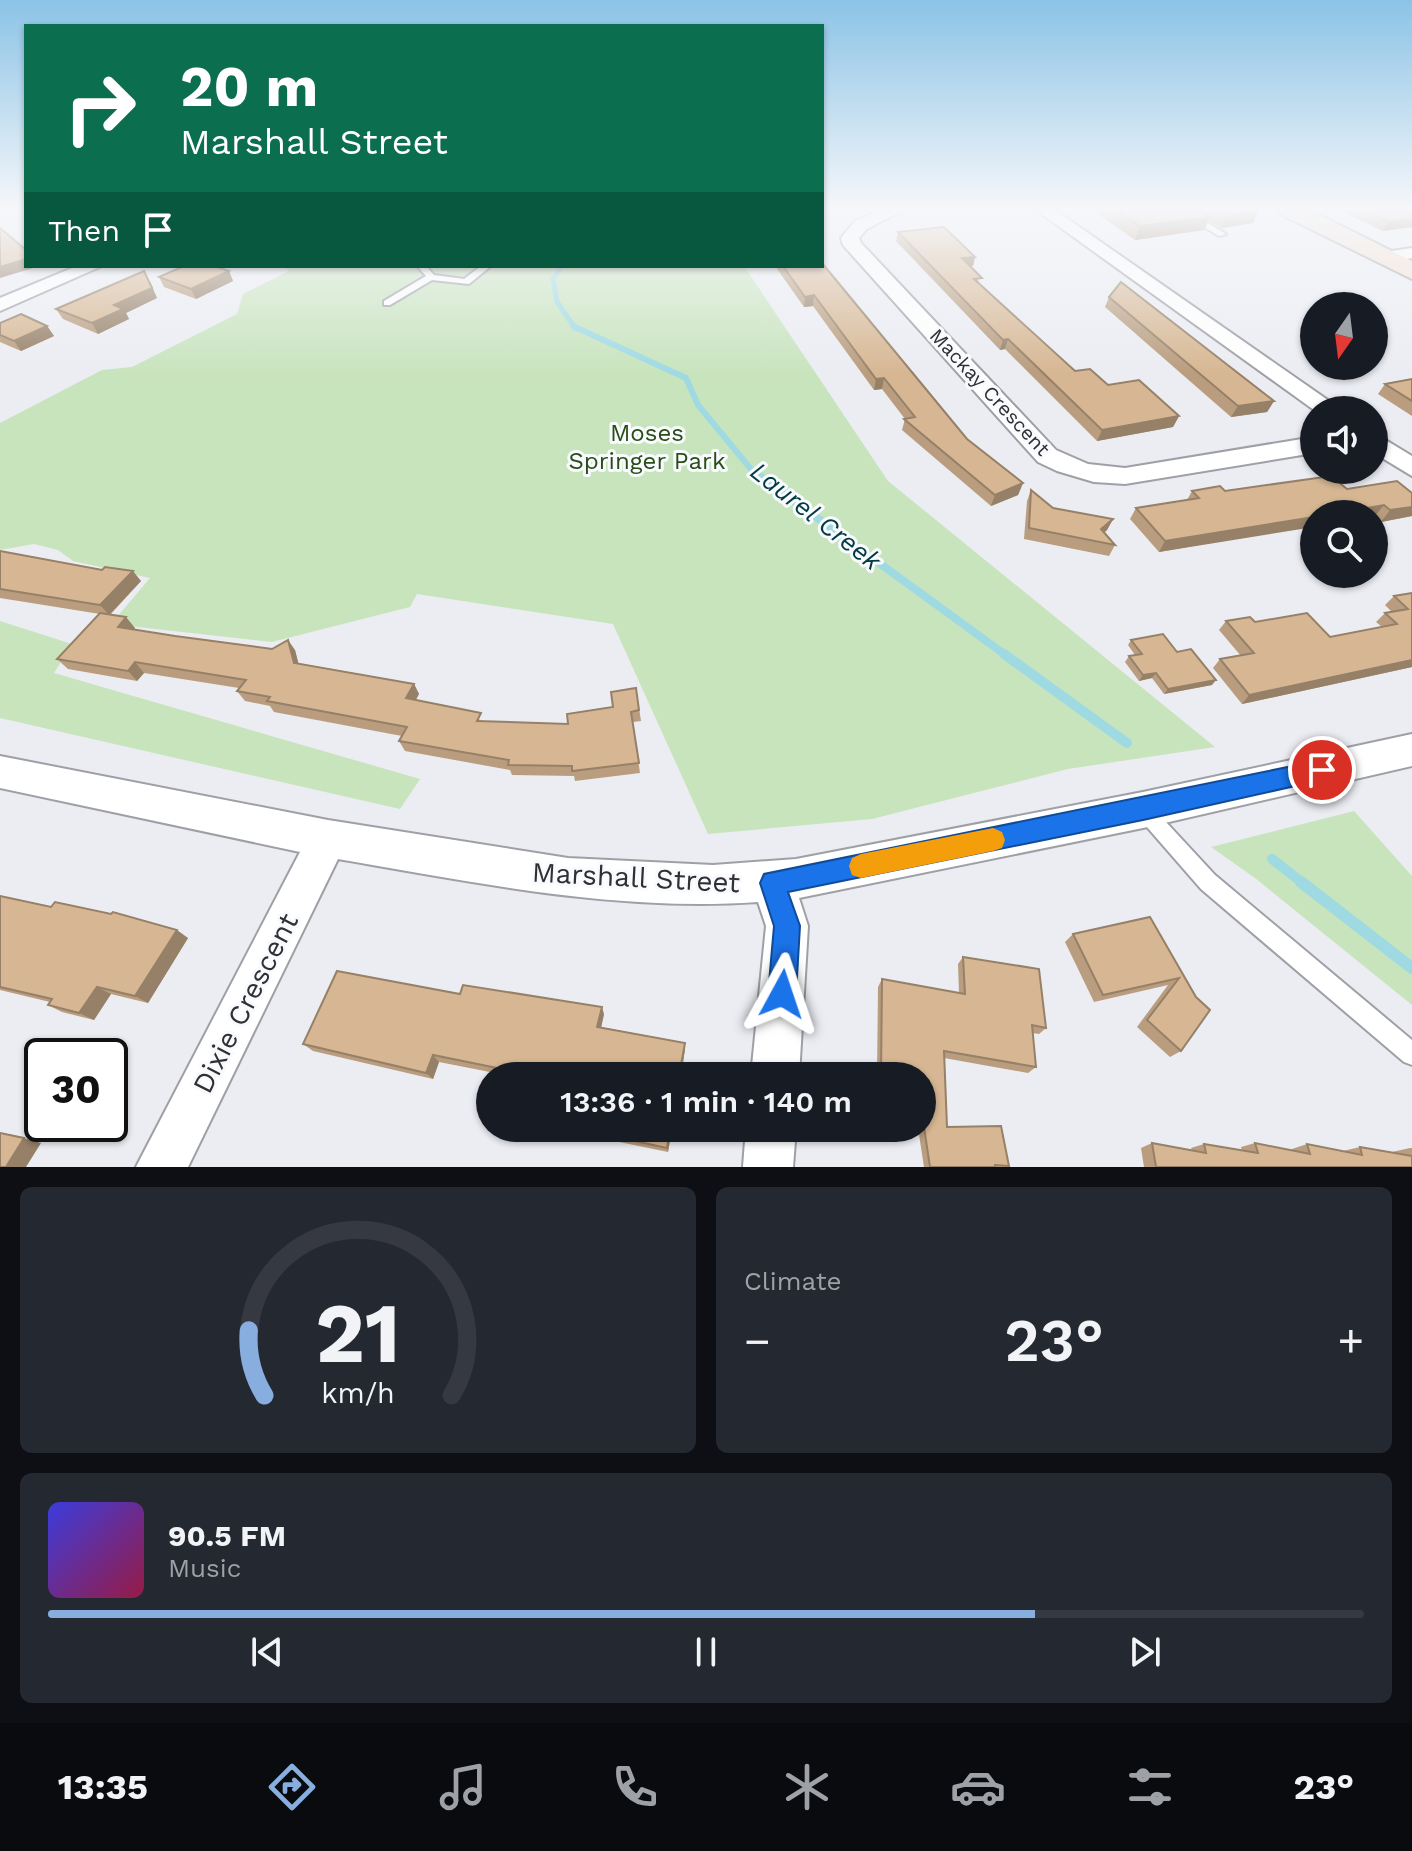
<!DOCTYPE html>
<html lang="en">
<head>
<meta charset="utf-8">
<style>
  :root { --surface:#171b24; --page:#242831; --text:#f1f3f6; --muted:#9ea1a6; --line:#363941; --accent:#87aedf }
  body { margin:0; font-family:"Work Sans",sans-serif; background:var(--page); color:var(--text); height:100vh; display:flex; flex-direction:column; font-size:30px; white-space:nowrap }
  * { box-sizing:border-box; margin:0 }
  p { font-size:26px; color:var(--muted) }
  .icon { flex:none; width:44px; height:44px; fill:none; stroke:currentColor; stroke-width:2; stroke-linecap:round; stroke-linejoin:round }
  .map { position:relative; height:1167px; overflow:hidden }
  .drawer { display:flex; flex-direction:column; gap:20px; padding:20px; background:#0d0f14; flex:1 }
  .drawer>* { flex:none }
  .banner { position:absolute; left:24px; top:24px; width:800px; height:244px; border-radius:0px; box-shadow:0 2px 6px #0004; background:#0b6e4f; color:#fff; overflow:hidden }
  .needle { width:52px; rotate:194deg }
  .fabs { position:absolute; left:1300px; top:292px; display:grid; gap:16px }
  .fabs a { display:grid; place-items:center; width:88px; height:88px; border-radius:50%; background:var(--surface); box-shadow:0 2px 6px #0004; font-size:40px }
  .speed { position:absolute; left:24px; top:1038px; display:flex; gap:16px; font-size:40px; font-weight:700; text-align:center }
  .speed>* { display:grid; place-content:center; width:104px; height:104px; border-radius:50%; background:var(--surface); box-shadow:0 2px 6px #0004; line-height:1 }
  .speed .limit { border:4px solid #111; border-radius:12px; background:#fff; color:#111 }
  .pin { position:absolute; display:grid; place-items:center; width:68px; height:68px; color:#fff; margin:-34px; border:4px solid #fff; border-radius:50%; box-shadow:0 2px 8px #0007 }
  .me { position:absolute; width:88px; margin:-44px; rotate:5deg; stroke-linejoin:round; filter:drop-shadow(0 0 6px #0008) }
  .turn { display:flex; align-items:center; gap:28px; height:168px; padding:0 24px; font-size:36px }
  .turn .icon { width:104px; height:104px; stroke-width:2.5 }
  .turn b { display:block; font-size:56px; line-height:68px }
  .then { display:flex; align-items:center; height:76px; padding:0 24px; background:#0003; gap:16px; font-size:30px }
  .big { font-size:60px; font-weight:600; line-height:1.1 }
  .drawer .card { flex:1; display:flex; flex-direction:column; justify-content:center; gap:12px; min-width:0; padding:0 28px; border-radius:12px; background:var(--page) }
  .drawer .dial { align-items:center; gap:0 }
  .dial svg { height:208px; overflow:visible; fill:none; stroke:var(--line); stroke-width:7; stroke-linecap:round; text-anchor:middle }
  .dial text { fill:var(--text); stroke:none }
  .song { display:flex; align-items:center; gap:24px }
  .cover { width:96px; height:96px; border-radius:12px; background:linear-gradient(135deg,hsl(240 70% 55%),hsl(340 70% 35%)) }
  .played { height:8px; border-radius:4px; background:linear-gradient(90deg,var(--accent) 75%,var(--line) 75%) }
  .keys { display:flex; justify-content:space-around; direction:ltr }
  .heat { display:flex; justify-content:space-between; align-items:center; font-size:44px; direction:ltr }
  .drawer .tiles { flex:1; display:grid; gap:20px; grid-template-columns:1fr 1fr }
  .card:last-child { grid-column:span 2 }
  .trip { position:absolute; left:476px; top:1062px; width:460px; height:80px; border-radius:40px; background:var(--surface); box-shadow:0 2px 6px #0004; font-weight:600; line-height:80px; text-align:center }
  .menu { display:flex; height:128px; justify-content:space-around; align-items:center; background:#090b0e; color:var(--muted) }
  .menu .icon { width:56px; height:56px }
  .menu .active { color:var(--accent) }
  .menu b { font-size:36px; color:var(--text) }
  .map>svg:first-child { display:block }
  .green { fill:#c8e4bd }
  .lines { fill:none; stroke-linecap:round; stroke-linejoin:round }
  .stream-far4 { stroke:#9fdae3; stroke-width:5 }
  .stream-far3 { stroke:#9fdae3; stroke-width:6 }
  .stream-far2 { stroke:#9fdae3; stroke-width:8 }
  .stream-far1 { stroke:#9fdae3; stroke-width:10 }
  .stream { stroke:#9fdae3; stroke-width:12 }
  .lane-casing { stroke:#9ea0a6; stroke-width:4 }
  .street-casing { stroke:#9ea0a6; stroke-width:4 }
  .secondary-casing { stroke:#9ea0a6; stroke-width:4 }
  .lane { fill:#fff; fill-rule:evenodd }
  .street { fill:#fff; fill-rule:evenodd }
  .secondary { fill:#f3dfce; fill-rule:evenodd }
  .wall { fill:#b99d7e }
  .shaded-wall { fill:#968067 }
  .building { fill:#d7b793; stroke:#968067; stroke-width:2 }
  .route { fill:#1a73e8; stroke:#114b97; stroke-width:2 }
  .slow { fill:#f59e0b }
  .labels { text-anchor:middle; stroke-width:6; stroke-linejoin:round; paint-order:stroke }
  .far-street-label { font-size:20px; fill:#2f3032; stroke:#f9fafe }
  .park-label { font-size:24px; fill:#294d17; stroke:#f9fafe }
  .water-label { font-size:26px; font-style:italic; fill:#013a41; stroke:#f9fafe }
  .near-street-label { font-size:28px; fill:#2f3032; stroke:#f9fafe }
</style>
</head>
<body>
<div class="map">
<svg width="1412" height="1167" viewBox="0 0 1412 1167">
  <rect width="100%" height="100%" fill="#ebedf3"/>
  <g class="green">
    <polygon points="283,266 744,266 888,481 1215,747 1068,769 872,819 708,834 613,624 417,594 410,607 272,642 111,624 150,578 73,561 58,550 34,544 0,550 0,423 102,370 132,367 237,314 243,294 289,271"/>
    <polygon points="0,621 72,644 54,673 420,779 400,809 0,718"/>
    <polygon points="1354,811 1412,876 1412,1005 1255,878 1211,847"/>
  </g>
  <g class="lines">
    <polyline class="stream-far4" points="562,266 553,279 557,302 575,328"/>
    <polyline class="stream-far3" points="573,326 686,378 698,405 755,474"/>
    <polyline class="stream-far2" points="754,472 1007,656"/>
    <g class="stream-far1">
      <polyline points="1004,654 1127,743"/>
      <polyline points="1272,859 1304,884"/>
    </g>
    <polyline class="stream" points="1301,882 1412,968"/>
    <defs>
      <g id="lane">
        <polygon points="1176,210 1186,210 1226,234 1219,236"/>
        <polygon points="417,266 426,266 434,275 464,279 481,266 491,266 469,284 432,280 390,305 384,305 384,301 426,276"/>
        <polygon points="1146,805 1152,807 1215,875 1412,1040 1412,1065 1404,1062 1201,889 1140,819 1137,813 1140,807"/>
      </g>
      <g id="street">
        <polygon points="881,210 903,210 867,229 859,238 861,243 1056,450 1088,464 1125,468 1314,437 1314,453 1125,484 1094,482 1057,471 1038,462 843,245 841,238 855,221"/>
        <polygon points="1036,210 1055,210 1342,410 1314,410"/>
        <polygon points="1412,248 1412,258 1384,263 1375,257 1378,253"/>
        <polygon points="77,266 102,266 0,311 0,298"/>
        <polygon points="1374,433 1412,456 1412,476 1374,453"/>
        <path d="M1412,734V766L1143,828L799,898L808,926L799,1076H751L766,926L758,902C617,912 477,883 338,859L188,1167H136L300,852L0,788V756L328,820L568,858L713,865L796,859L1143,792Z"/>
        <polygon points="746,1128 796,1128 793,1167 743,1167"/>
      </g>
      <polygon id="secondary" points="1278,210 1309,210 1412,261 1412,279 1282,215"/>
    </defs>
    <use href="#lane" class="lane-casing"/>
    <use href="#street" class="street-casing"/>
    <use href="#secondary" class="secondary-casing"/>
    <use href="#lane" class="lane"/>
    <use href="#street" class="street"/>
    <use href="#secondary" class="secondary"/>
  </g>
  <g class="wall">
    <polygon points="1092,210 1259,210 1253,223 1221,228 1208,220 1204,230 1135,240"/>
    <polygon points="1338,210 1412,210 1412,227 1383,231"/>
    <polygon points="898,232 975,257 973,266 970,266 980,284 1075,371 1179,416 1173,427 1097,441 1005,349 1000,350 896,241"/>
    <polygon points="775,266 822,266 967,439 1023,483 1018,495 991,506 902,430 905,419 882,389 874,390 813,306 804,307"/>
    <polygon points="229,271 233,281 196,299 164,287 159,277"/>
    <polygon points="150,281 157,298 126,313 129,319 98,334 63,319 56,309"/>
    <polygon points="1109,297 1274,401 1267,412 1231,417 1105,307"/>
    <polygon points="0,323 47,326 54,336 21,351 0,342"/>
    <polygon points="1412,379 1412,416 1378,394 1385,384"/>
    <polygon points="1347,489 1412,493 1412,516 1381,522 1374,517 1374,514 1159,552 1130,519 1136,508 1187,500 1192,491"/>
    <polygon points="1031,490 1053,508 1113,519 1107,530 1104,533 1115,545 1109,556 1024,539 1027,501"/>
    <polygon points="0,551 141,581 110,615 135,628 134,630 272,649 295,650 298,663 414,684 419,694 415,700 484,721 568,724 613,707 636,688 641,721 633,722 640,773 575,781 574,776 512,775 510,770 405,751 399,741 402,736 274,712 270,706 245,701 237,691 239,688 144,673 137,681 68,669 57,659 100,614 0,598"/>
    <polygon points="1412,593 1412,667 1242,704 1213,668 1220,659 1241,656 1219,630 1226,621 1255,622 1330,637 1382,627 1376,622 1385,613 1392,612 1385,605 1394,596"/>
    <polygon points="1131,640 1177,652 1212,685 1164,694 1152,678 1139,681 1125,662 1129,656 1135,655 1128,645"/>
    <polygon points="0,896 188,938 148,1003 111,994 94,1020 62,1012 48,1005 50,1002 0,990"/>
    <polygon points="1150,917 1196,997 1181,1051 1170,1057 1137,1027 1168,985 1094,1002 1065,942 1073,934"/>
    <polygon points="963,957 1046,1028 1039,1034 1032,1033 1036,1067 1028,1073 944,1058 947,1127 1009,1166 1007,1167 924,1167 918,1128 922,1128 922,1076 877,1076 878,987 882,979 959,993 958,964"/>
    <polygon points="604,1014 601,1027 685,1043 685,1049 681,1076 505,1076 505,1075 439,1062 433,1079 313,1051 303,1044"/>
    <polygon points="593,1128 672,1128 668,1152 595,1137 593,1132"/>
    <polygon points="1152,1143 1192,1150 1191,1148 1204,1144 1242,1151 1241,1147 1255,1143 1292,1150 1292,1149 1307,1144 1343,1151 1360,1147 1393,1153 1392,1152 1410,1148 1412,1148 1412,1167 1144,1167 1141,1148"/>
  </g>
  <g class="shaded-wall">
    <polygon points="1259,210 1253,223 1221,228 1228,215"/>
    <polygon points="1210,217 1204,230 1135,240 1140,226"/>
    <polygon points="1412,218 1412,227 1383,231 1389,222"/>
    <polygon points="975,257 973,266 959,268 962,258"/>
    <polygon points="26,259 26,266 40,266 0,278 0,267"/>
    <polygon points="144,271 157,298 126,313 129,319 98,334 92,323"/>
    <polygon points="229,271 233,281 196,299 191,289"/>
    <polygon points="814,295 813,306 804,307 805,297"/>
    <polygon points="47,326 54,336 21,351 14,341"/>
    <polygon points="1008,339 1005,349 1000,350 1003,340"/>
    <polygon points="884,378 882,389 874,390 876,379"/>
    <polygon points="1274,401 1267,412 1231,417 1238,406"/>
    <polygon points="1179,416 1173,427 1097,441 1102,430"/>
    <polygon points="1023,483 1018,495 991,506 995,495"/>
    <polygon points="1384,505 1374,517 1374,514 1332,514"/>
    <polygon points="1412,507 1412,516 1381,522 1390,510"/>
    <polygon points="1314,517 1314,527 1159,552 1165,541"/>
    <polygon points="1113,519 1107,530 1096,540 1101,529"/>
    <polygon points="133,571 141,581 109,615 100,605"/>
    <polygon points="126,617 135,628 127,638 118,627"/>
    <polygon points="288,640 295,650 301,673 294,663"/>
    <polygon points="1412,660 1412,667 1242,704 1249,695"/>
    <polygon points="135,662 144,673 137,681 128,671"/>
    <polygon points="1156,673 1152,678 1139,681 1143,675"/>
    <polygon points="1216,680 1212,685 1164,694 1168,689"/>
    <polygon points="414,684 419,694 411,709 406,698"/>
    <polygon points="177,930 188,938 148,1003 135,996"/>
    <polygon points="97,987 111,994 94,1020 79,1013"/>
    <polygon points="602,1007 604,1014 600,1033 597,1027"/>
    <polygon points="685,1043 685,1049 681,1076 679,1076"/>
    <polygon points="433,1055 439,1062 433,1079 426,1073"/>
    <polygon points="670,1128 672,1128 668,1152 667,1148"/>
    <polygon points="24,1138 41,1143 26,1167 6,1167"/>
  </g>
  <g class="building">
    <polygon points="1116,210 1197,210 1210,217 1140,226"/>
    <polygon points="1220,210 1259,210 1228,215"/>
    <polygon points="1363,210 1412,210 1412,218 1389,222"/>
    <polygon points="944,227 975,257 962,258 982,278 974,279 1075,371 1090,369 1108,385 1139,380 1179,416 1102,430 1008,339 1003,340 898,232"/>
    <polygon points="0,228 26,250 26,259 0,267"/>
    <polygon points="822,263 967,439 1023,483 995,495 904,419 915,417 884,378 876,379 814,295 805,297 783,266 822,266"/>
    <polygon points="184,266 214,266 229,271 191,289 159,277"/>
    <polygon points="144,271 152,288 114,305 123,309 92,323 56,309"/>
    <polygon points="1121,282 1274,401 1238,406 1109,297"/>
    <polygon points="21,314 47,326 14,341 0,335 0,323"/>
    <polygon points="1412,379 1412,401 1385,384"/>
    <polygon points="1331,476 1347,489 1397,481 1412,493 1412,507 1390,510 1384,505 1332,514 1314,514 1314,517 1165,541 1136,508 1199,498 1192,491 1220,486 1225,491"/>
    <polygon points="1031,490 1053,508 1113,519 1101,529 1115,545 1029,528"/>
    <polygon points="0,551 102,570 105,567 133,571 100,605 0,589"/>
    <polygon points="1412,593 1412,660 1249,695 1220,659 1254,653 1226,621 1250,617 1255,622 1307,613 1330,637 1397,624 1385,613 1408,609 1394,596"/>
    <polygon points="100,613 126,617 118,627 175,636 272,649 288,640 294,663 414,684 406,698 481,713 477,721 568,724 567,714 613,707 611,692 636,688 639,710 631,712 639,763 572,771 572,766 508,765 509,760 399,741 407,727 267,701 270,697 237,691 246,680 135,662 128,671 57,659"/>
    <polygon points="1163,634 1177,652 1191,649 1216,680 1168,689 1156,673 1143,675 1129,656 1142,654 1131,640"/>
    <polygon points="0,896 51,907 55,902 111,914 113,912 177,930 135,996 97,987 79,1013 48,1005 52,999 0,987"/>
    <polygon points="1150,917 1196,997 1210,1010 1181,1051 1147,1020 1179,978 1103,995 1073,934"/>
    <polygon points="963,957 1039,969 1046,1028 1032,1025 1036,1067 944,1051 947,1127 1001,1126 1009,1166 995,1165 995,1167 930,1167 922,1114 922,1076 881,1076 882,979 965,994"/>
    <polygon points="337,971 460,994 463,985 602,1007 597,1027 685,1043 679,1076 505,1076 507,1070 433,1055 426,1073 303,1044"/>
    <polygon points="593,1128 670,1128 667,1148 593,1132"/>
    <polygon points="0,1133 24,1138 6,1167 0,1167"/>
    <polygon points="1152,1143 1206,1153 1204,1144 1258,1153 1255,1143 1310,1154 1307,1144 1362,1155 1360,1147 1412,1156 1412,1167 1156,1167"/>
  </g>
  <linearGradient id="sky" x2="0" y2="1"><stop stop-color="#8bc3e6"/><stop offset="0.56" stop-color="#f6f7fa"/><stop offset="1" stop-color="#f6f7fa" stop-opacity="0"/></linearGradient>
  <rect width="1412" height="373" fill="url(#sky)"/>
  <polygon class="route" points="1322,760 1330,763 1333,770 1330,777 1322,780 1143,820 788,892 800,926 796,994 792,1004 782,1008 772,1004 768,994 774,926 760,883 764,874"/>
  <polygon class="slow" points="993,828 1002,832 1005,840 1002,848 993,851 861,878 852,875 849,866 852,858 861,854"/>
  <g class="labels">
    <g class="far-street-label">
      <text transform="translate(990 392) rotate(47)" y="7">Mackay Crescent</text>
    </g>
    <g class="park-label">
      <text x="647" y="441">Moses<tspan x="647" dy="28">Springer Park</tspan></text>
    </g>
    <g class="water-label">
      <text transform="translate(816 516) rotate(38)" y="9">Laurel Creek</text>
    </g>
    <g class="near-street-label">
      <text transform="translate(636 877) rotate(3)" y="10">Marshall Street</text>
      <text transform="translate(245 1003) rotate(-63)" y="10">Dixie Crescent</text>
    </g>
  </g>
</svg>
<div class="fabs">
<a><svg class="needle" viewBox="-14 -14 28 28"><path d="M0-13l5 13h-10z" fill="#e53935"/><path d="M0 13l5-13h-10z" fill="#9ea1a6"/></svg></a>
<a><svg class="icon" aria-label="sound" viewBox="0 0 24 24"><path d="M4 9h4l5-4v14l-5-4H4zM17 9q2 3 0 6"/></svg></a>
<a><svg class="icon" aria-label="search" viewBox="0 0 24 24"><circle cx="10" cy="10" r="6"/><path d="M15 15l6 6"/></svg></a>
</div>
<div class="speed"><div class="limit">30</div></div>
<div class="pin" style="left:1322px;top:770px;background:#d93025"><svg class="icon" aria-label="arrive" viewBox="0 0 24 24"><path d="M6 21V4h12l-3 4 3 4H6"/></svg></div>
<svg class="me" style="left:782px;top:994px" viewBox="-20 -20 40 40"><path d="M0-17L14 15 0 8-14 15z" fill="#1a73e8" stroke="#fff" stroke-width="4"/></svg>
<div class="trip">13:36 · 1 min · 140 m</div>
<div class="banner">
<div class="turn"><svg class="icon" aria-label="right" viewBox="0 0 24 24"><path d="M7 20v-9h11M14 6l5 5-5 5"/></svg><div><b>20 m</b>Marshall Street</div></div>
<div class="then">Then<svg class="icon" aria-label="arrive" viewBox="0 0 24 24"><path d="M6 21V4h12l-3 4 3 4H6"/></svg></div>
</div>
</div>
<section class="drawer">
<div class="tiles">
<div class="card dial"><svg viewBox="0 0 100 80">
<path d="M14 69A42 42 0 1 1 86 69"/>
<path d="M14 69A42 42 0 0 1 8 44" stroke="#87aedf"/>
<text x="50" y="56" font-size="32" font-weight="700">21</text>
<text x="50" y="72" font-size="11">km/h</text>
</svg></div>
<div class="card"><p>Climate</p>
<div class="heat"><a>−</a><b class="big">23°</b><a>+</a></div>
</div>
<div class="card">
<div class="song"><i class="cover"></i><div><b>90.5 FM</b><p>Music</p></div></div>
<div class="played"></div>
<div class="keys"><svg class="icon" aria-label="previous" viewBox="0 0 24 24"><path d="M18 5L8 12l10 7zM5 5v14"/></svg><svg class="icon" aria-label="pause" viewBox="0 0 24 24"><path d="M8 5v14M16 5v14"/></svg><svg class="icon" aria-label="next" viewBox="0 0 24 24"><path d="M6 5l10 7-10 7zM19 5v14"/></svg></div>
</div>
</div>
</section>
<nav class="menu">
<b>13:35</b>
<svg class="icon active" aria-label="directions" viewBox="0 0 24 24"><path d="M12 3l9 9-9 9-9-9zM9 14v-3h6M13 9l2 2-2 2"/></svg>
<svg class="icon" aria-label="music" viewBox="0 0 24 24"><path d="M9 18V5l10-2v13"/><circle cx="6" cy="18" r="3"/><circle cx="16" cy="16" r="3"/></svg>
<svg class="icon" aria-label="phone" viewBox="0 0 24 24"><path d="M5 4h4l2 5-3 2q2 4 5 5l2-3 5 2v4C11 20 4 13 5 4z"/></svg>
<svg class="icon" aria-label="climate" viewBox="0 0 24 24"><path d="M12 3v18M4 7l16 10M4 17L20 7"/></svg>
<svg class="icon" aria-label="car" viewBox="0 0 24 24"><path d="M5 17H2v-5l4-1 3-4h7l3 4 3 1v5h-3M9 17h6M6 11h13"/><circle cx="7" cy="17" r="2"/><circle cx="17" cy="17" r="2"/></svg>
<svg class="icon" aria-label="filters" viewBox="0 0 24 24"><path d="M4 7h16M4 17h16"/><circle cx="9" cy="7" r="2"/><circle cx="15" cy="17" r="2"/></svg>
<b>23°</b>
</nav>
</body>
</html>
